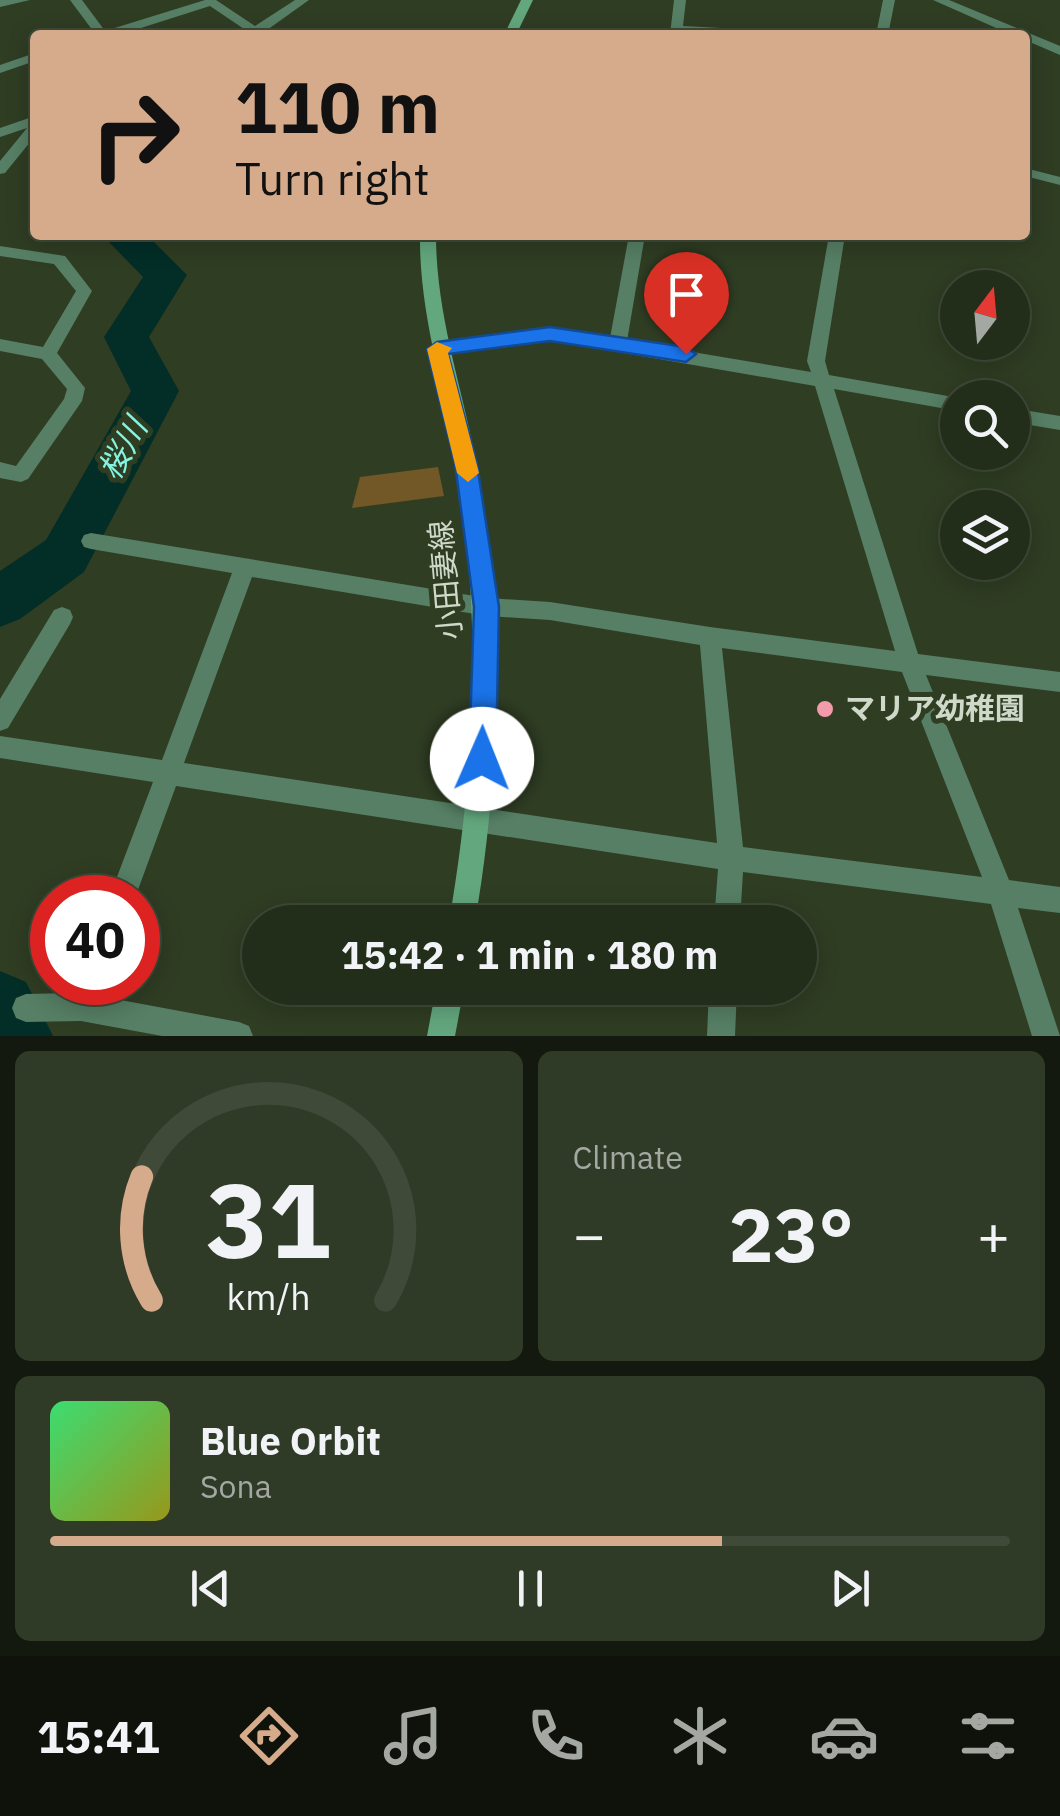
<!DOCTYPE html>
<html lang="en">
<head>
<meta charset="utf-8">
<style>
  :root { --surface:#232e1a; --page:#2f3a27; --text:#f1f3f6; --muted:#a3a8a2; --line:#404a39; --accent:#d6ab8b }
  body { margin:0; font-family:"IBM Plex Sans","Noto Sans JP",sans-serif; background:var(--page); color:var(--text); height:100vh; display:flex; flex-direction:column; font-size:38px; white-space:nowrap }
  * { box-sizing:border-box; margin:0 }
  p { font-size:32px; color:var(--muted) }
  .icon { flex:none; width:55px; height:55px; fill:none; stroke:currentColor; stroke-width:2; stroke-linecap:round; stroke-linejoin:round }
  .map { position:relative; height:1036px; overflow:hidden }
  .side { display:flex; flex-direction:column; gap:15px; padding:15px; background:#13190e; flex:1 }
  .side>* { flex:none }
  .banner { position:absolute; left:30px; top:30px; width:1000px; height:210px; border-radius:10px; box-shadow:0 5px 25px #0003,0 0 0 2px var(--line); background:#d6ab8b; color:#111; overflow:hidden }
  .needle { width:65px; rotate:16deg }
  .fabs { position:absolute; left:940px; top:270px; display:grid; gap:20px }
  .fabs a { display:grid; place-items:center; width:90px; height:90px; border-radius:50%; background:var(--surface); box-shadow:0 5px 25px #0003,0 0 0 2px var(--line); font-size:50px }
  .speed { position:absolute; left:30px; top:875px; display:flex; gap:20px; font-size:50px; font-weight:700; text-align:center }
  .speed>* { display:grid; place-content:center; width:130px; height:130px; border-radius:50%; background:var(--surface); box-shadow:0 5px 25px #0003,0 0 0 2px var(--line); line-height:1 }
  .speed .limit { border:15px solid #d22; background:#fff; color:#111 }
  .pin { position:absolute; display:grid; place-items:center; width:85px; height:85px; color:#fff; margin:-102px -42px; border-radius:50% 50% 50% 0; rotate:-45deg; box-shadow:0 0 10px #0007 }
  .pin .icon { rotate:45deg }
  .me { position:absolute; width:110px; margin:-55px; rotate:1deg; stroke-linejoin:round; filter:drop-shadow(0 0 8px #0008) }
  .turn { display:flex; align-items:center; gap:35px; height:210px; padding:0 40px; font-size:45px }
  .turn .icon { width:130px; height:130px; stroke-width:2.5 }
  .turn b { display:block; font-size:70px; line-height:85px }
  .big { font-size:75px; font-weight:700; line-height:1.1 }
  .side .tile { flex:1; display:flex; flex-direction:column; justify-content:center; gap:15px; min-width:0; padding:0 35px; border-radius:15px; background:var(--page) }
  .side .dial { align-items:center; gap:0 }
  .dial svg { height:260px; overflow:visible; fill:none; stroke:var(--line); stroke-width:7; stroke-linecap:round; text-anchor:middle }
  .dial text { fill:var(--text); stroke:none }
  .song { display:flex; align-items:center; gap:30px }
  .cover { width:120px; height:120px; border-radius:15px; background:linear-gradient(135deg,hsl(140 70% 55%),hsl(60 70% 35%)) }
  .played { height:10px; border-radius:5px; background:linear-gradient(90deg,var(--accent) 70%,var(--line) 70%) }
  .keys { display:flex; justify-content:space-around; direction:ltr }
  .heat { display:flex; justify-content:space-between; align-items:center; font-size:55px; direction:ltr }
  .side .tiles { flex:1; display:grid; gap:15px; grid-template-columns:1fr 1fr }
  .tile:last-child { grid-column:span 2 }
  .trip { position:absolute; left:242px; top:905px; width:575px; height:100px; border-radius:50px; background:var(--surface); box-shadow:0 5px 25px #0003,0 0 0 2px var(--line); font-weight:700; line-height:100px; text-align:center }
  .tab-bar { display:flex; height:160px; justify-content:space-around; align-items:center; background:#0e120a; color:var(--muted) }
  .tab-bar .icon { width:70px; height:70px }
  .tab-bar .selected { color:var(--accent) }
  .tab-bar b { font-size:45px; color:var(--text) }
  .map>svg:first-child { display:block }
  .green { fill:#715826 }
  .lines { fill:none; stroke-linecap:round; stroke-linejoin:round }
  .river { fill:#032d27; fill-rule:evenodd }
  .street { fill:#567f65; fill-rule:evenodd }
  .secondary { fill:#63a77e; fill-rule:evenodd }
  .route { fill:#1a73e8; stroke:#114b97; stroke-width:2.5 }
  .slow { fill:#f59e0b }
  .poi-dot { fill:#f39aab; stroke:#2f3d23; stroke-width:4 }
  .labels { text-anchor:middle; stroke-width:10; stroke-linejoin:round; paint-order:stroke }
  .street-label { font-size:30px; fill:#cfd8c9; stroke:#2f3d23 }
  .poi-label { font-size:30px; font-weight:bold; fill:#cfd8c9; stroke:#2f3d23; text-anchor:start }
  .water-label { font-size:32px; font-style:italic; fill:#84f3e0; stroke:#2f3d23 }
</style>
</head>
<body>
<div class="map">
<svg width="1060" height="1036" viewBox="0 0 1060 1036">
  <rect width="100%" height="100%" fill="#2f3d23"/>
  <polygon class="green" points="438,467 444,496 352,508 360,477"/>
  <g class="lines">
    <g class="river">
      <polygon points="102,235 147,235 187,275 149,337 179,391 84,572 20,619 0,627 0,571 46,540 131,391 104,337 143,277"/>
      <polygon points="0,971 26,982 53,1036 0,1036"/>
    </g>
    <g class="street">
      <polygon points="0,0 30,0 0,7"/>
      <polygon points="70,0 82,0 105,31 205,0 216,0 255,26 295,0 309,0 260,35 244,35 247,31 210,6 119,35 96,35"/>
      <polygon points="674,0 686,0 683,26 776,31 782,35 670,35"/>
      <polygon points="883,0 895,0 888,35 876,35"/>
      <polygon points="933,0 949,0 1060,46 1060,55 1025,40 1025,35 1012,35"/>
      <polygon points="35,53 35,61 0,73 0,65"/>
      <polygon points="35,116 35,136 5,173 0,174 0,161 27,128 0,137 0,128"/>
      <polygon points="1025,168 1060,177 1060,185 1025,176"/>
      <path d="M629,235H645L627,341L811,372L807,361L829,235H845L825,361L829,375L959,398L958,411L834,389L918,654L1060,672V692L926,675L1009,880L1060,887V913L1018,908L1060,1036H1032L991,904L743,872L740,922H714L718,869L176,786L135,898H109L153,782L0,758V736L162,760L232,573L91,549L84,547L81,541L84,535L91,533L487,598L550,602L710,627L895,651L815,386L549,340L437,355L428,349L437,343L549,328L610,338ZM252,577L487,616L550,620L700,645L717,843L184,763ZM722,648L902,672L982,877L743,847Z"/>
      <polygon points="0,246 65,256 92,291 57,353 85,388 82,401 28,479 21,482 0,478 0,462 16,466 64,399 67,389 42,359 0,351 0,339 43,347 76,291 54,264 0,256"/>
      <polygon points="1012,408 1060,416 1060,430 1012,422"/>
      <polygon points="62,607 70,610 73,617 70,624 8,728 0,731 0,699 54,610"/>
      <polygon points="76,982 104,982 99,996 239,1022 249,1026 253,1036 162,1036 81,1021 26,1022 16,1018 12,1008 16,998 26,994 72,993"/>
      <polygon points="709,988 737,988 735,1036 707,1036"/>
    </g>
    <g class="secondary">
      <polygon points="521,0 533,0 516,35 504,35"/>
      <path d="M420,235H436C436,316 463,389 477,467C503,618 501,772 475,922H449C475,771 482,619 457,467C445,389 419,315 420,235Z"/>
      <polygon points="436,988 464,988 455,1036 427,1036"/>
    </g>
  </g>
  <polygon class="route" points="550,327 686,347 696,354 686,362 550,341 448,354 477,464 499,607 496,759 492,769 482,773 473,769 469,759 474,607 455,464 427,349 437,342"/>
  <polygon class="slow" points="437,342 452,348 448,353 479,473 468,482 457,473 427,349"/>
  <circle class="poi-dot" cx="825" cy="709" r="10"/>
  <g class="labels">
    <g class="street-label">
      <text transform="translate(446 580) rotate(-95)" y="10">小田妻線</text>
    </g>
    <g class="poi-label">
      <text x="845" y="719">マリア幼稚園</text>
    </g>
    <g class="water-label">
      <text transform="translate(123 449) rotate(-61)" y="11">桜川</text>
    </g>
  </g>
</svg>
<div class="fabs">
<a><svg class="needle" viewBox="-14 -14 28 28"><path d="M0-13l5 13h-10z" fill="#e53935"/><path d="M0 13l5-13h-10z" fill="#a3a8a2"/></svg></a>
<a><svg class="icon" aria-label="search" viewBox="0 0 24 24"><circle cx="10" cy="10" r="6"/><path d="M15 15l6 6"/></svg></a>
<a><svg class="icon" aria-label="layers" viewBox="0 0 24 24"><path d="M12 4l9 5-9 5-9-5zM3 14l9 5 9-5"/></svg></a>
</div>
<div class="speed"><div class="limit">40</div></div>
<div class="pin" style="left:686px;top:354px;background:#d93025"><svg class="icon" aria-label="arrive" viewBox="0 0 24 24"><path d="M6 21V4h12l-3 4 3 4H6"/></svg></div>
<svg class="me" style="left:482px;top:759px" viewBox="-20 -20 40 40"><circle r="19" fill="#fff"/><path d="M0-13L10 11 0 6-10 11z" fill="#1a73e8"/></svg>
<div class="trip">15:42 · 1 min · 180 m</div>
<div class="banner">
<div class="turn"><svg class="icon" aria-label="right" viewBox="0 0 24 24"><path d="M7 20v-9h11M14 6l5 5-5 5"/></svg><div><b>110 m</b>Turn right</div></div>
</div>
</div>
<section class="side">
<div class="tiles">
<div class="tile dial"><svg viewBox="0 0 100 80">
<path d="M14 69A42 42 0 1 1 86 69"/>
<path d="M14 69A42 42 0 0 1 11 31" stroke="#d6ab8b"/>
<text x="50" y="56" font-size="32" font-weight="700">31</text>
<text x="50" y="72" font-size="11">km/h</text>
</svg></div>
<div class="tile"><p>Climate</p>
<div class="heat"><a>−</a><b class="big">23°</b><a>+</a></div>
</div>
<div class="tile">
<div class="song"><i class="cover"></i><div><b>Blue Orbit</b><p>Sona</p></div></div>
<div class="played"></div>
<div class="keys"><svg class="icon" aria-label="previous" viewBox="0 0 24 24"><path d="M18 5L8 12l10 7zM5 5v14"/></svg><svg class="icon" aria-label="pause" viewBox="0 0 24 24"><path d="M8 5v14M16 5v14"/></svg><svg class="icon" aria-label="next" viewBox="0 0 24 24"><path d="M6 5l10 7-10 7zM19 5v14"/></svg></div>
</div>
</div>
</section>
<nav class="tab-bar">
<b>15:41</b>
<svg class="icon selected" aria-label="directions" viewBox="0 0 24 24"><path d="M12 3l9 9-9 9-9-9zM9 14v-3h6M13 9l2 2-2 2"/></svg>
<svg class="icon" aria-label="music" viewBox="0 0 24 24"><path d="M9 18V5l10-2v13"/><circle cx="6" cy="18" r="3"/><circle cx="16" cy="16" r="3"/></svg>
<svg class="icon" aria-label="phone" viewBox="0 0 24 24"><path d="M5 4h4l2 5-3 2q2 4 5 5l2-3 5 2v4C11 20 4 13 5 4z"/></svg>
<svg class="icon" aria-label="climate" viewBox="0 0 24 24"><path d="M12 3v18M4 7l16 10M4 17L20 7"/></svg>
<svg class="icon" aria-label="car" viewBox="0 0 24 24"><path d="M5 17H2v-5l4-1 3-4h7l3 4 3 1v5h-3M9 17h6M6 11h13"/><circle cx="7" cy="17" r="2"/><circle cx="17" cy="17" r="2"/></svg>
<svg class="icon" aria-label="filters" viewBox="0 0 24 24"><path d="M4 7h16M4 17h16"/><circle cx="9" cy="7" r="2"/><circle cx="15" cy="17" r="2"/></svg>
</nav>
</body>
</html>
